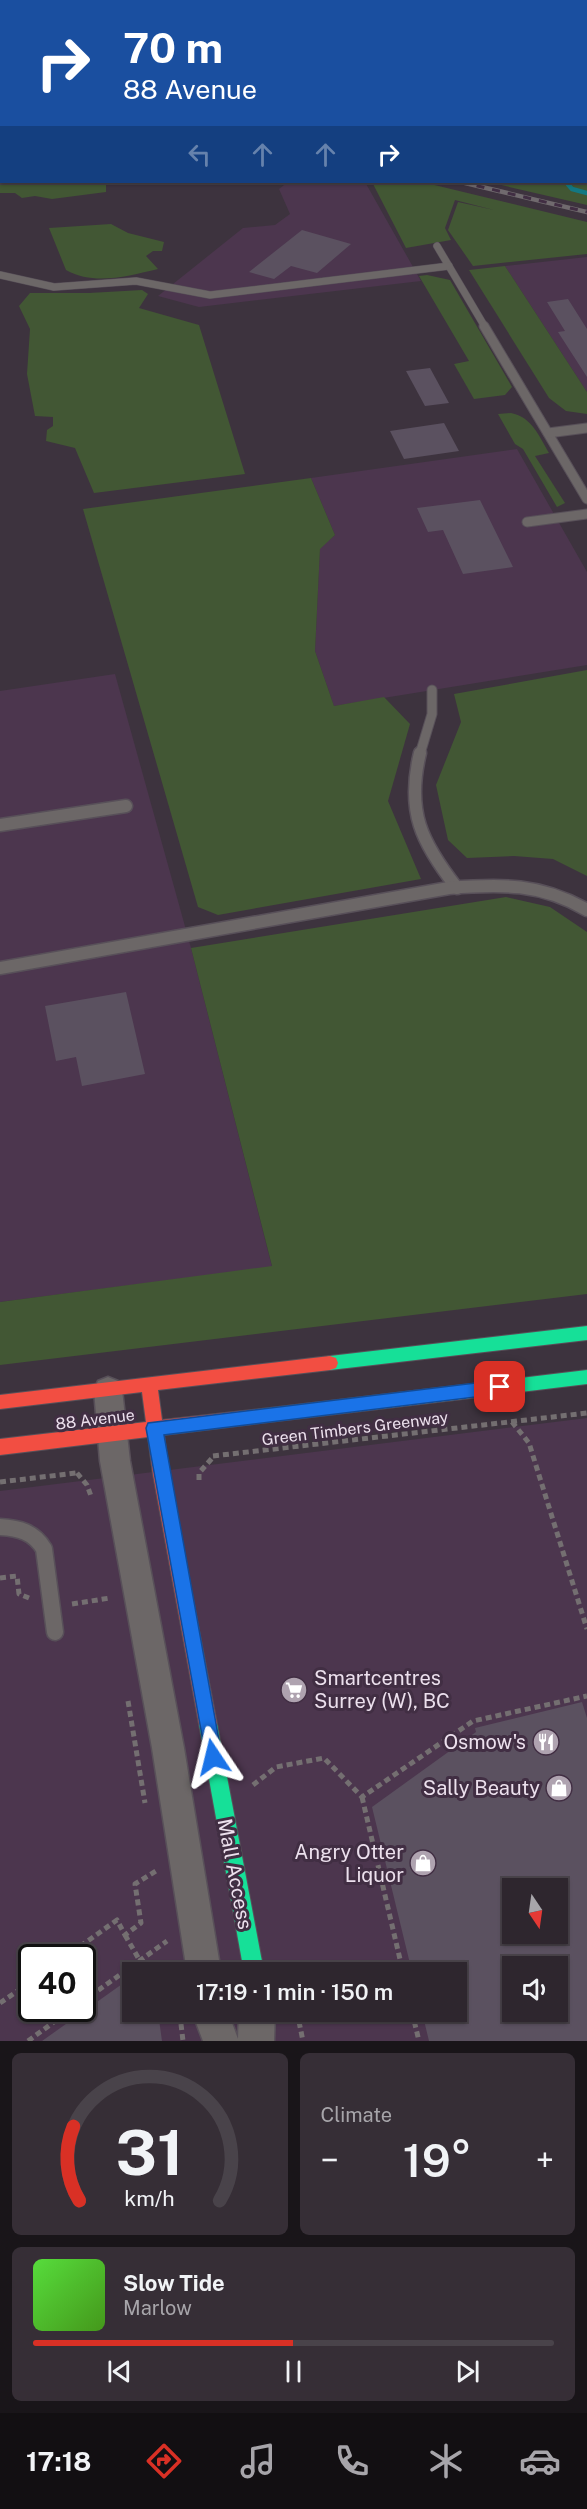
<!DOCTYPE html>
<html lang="en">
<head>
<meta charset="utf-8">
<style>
  :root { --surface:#2e262e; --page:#362e36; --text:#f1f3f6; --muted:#a7a5aa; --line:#49434a; --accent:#d93025 }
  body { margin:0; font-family:"Public Sans",sans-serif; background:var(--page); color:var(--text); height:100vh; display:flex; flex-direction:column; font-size:22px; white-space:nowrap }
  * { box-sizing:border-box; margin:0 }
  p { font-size:20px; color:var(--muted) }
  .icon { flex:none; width:33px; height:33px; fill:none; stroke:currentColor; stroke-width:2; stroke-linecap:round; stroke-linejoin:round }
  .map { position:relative; height:2041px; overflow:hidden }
  .panel { display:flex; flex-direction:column; gap:12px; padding:12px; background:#191519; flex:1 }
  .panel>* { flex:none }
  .hud { position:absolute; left:0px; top:0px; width:588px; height:183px; box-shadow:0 2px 4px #0004,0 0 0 2px var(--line); background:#1a4fa0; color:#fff; overflow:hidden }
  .needle { width:39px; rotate:167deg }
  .tools { position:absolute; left:502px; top:1878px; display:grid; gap:12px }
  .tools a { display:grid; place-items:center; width:66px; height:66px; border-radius:0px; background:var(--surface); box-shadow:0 2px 4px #0004,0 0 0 2px var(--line); font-size:30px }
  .speed { position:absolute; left:18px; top:1944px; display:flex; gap:12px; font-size:30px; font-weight:700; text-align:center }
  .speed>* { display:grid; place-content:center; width:78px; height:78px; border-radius:50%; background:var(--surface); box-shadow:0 2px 4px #0004,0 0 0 2px var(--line); line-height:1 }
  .speed .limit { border:3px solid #111; border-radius:9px; background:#fff; color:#111 }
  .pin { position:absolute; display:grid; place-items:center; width:51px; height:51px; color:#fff; margin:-26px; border-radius:12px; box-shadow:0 3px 9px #0006 }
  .me { position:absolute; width:66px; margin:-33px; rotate:350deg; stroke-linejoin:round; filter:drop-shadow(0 0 4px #0008) }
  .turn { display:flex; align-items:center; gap:21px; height:126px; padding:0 24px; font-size:27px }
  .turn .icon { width:78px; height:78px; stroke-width:2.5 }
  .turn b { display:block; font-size:42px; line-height:51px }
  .lanes { display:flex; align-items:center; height:57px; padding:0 24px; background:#0003; justify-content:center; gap:30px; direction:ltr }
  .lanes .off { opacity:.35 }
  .big { font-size:45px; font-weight:600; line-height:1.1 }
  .panel .widget { flex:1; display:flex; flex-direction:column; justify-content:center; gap:9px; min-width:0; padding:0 21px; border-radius:9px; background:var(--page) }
  .panel .dial { align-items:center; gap:0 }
  .dial svg { height:156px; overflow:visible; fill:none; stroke:var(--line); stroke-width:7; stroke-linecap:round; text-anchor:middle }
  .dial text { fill:var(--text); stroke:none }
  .song { display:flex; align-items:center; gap:18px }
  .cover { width:72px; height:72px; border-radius:9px; background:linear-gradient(135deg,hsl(110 70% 55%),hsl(100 70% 35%)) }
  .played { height:6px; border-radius:3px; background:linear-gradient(90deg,var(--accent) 50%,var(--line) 50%) }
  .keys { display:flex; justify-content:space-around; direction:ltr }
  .heat { display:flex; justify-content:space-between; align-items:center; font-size:33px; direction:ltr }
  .panel .tiles { flex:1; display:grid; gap:12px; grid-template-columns:1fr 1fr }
  .widget:last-child { grid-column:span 2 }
  .trip { position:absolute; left:122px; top:1962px; width:345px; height:60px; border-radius:0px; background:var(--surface); box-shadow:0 2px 4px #0004,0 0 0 2px var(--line); font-weight:600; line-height:60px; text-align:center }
  .dock { display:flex; height:96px; justify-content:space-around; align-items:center; background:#120f12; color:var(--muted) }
  .dock .icon { width:42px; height:42px }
  .dock .active { color:var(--accent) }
  .dock b { font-size:27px; color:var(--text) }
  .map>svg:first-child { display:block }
  .built { fill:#4c364e; fill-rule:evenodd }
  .green { fill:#425734 }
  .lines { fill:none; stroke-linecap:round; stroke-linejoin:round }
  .stream { stroke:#137883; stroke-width:4.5 }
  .building { fill:#5b5160; fill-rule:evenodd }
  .lane-far3-casing { stroke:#585059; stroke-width:8 }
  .lane-far2-casing { stroke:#585059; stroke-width:11 }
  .lane-far1-casing { stroke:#585059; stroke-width:15 }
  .lane-casing { stroke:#585059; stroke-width:19 }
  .street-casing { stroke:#585059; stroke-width:3 }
  .fast-casing { stroke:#585059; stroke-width:2 }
  .slow-casing { stroke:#585059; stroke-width:2 }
  .jam-casing { stroke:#585059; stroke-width:2 }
  .path { stroke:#746f71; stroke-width:5; stroke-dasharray:6 4; stroke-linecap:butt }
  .lane-far3 { stroke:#6c6767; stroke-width:7 }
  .lane-far2 { stroke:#6c6767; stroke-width:9 }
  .lane-far1 { stroke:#6c6767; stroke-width:12 }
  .lane { stroke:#6c6767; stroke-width:16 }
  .street { fill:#6c6767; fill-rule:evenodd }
  .fast { fill:#16e098; fill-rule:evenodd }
  .slow { fill:#ffcf43; fill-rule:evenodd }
  .jam { fill:#f24e42; fill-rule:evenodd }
  .rail-casing { stroke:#706a6e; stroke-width:4.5 }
  .rail { stroke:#412e43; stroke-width:3; stroke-dasharray:8; stroke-linecap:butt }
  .route { fill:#1a73e8; stroke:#114b97; stroke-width:1.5 }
  .labels { text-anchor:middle; stroke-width:6; stroke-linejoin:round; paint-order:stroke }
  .street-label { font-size:16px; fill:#ece0ed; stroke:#412e43 }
  .near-poi-label { font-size:20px; fill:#ece0ed; stroke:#412e43; text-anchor:end }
  .near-street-label { font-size:20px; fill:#ece0ed; stroke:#412e43 }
</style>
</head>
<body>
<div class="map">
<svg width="587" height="2041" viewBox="0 0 587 2041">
  <rect width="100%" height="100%" fill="#3d333e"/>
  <g class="built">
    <polygon points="0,0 587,0 587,167 586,2 2,2 1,18"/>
    <polygon points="288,182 365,182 421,281 199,307 158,296 243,228 275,225 290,214 279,189"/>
    <polygon points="587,257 587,392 505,266"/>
    <polygon points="517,449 587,572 587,665 334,706 315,651 320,548 335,535 311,478"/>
    <polygon points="115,674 191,948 272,1267 0,1302 0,691"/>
    <path d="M587,1418V2041H0V1491ZM513,1888H558V1934H513ZM32,1958H82V2008H32ZM513,1966H558V2012H513ZM132,1972H456V2012H132Z"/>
  </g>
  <g class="green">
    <polygon points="0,92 2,182 106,182 106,192 52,199 35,196 22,198 15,193 0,193"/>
    <polygon points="587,166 587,205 488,182 586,182"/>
    <polygon points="372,182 422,182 587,222 587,254 473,266 448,230 458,202 494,210 455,200 445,228 451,240 406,248"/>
    <path d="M111,224L128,233L164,242L162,251H153L146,256L158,269C127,276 95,286 66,270L49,228Z"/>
    <polygon points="505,266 587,392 587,414 566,411 549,398 469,270"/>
    <polygon points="427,275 450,280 512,387 505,395 474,399 454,364 469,361 419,276"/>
    <polygon points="142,290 148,294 139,308 199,325 245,474 94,493 75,448 46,441 47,430 53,426 53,417 35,416 27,374 30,329 19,306 30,293 89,293"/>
    <path d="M511,413C532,417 539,436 549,453L535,456L565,503L557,507L523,449L515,444L498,414Z"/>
    <polygon points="311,478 335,535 320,549 315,651 334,706 384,697 410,724 388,801 421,879 218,915 198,907 83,509"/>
    <polygon points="587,670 587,876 553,859 514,856 467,858 448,840 436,785 461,722 454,694"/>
    <polygon points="506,897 550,907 587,932 587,1294 0,1365 0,1302 272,1266 191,948"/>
  </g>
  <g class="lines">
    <polyline class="stream" points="566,182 572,189 587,193"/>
  </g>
  <g class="building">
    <polygon points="302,230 351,244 317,273 291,266 274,279 249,272"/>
    <polygon points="568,299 587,329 587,377 558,332 565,331 547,302"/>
    <polygon points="430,368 449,403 425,406 406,371"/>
    <polygon points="444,423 459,451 404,459 390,431"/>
    <polygon points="480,500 513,567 463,574 443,530 428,532 417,508"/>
    <polygon points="126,992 145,1074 82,1086 76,1057 56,1061 45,1006"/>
    <path d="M582,1702L587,1718V2041H429L422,2012H456V1972H412L372,1807L476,1732L475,1728ZM502,1888H558V1934H513ZM513,1966H558V2012H513Z"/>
    <polygon points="132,1977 132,2012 158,2012 162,2041 42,2041"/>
  </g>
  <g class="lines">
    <defs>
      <g id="lane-far3">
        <polyline points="437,246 485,327"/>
        <polyline points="0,275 54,287 136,281 210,295 449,266"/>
      </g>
      <g id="lane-far2">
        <polyline points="484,326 587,499"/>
        <polyline points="548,433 587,428"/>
        <polyline points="527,522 587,514"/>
        <polyline points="420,754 432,714 432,690"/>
      </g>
      <g id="lane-far1">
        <path d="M420,753C406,811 421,842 457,888"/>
        <polyline points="0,825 126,806"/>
        <path d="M0,968L449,888C501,884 541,883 587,910"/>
      </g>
      <path id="lane" d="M0,1527C19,1528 34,1532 44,1549L55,1632"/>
      <g id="street">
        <polygon points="295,0 307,0 308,2 296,2"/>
        <polygon points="108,1377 118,1381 122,1390 130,1461 184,1748 221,1972 187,1972 152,1748 100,1461 94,1390 98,1381"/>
        <polygon points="192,2012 228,2012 238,2039 239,2012 275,2012 274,2041 203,2041"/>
      </g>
      <g id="fast">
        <polygon points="587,1326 587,1340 330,1370 324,1368 322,1363 324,1358 330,1356"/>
        <polygon points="587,1370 587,1384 488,1396 482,1394 480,1389 482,1384 488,1382"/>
        <polygon points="208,1715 214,1718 217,1724 264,1972 244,1972 199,1724 202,1718"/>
      </g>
      <polygon id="slow" points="488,1382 494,1384 496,1389 494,1394 488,1396 261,1423 255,1421 253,1416 255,1411 261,1409"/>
      <polygon id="jam" points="330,1356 336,1358 338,1363 336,1368 330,1370 158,1390 162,1420 261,1409 267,1411 269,1416 267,1421 261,1423 164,1435 169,1474 217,1724 214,1730 208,1733 202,1730 199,1724 153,1474 148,1437 0,1455 0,1439 146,1422 142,1392 0,1409 0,1395"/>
    </defs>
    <use href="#lane-far3" class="lane-far3-casing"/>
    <use href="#lane-far2" class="lane-far2-casing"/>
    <use href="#lane-far1" class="lane-far1-casing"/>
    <use href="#lane" class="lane-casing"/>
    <use href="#street" class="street-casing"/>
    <use href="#fast" class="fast-casing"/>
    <use href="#slow" class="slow-casing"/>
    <use href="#jam" class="jam-casing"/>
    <g class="path">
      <polyline points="512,1422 529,1443 587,1629"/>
      <polyline points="213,1456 587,1413"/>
      <polyline points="77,1473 87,1485 91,1496"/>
      <polyline points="199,1480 199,1473 214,1456"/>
      <polyline points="0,1482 76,1473"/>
      <polyline points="0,1578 17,1576 19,1594 29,1598"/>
      <polyline points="72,1604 110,1598"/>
      <polyline points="128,1701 145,1803"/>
      <polyline points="253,1785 276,1767 324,1758 362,1797 473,1721 587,1696"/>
      <polyline points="362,1797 403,1972"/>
      <polyline points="125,1935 140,1961"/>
      <polyline points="64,1958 117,1920 125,1935 141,1923 135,1884 156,1871"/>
      <polyline points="82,2002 167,1941"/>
      <polyline points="0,2003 32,1981"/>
      <polyline points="46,2008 55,2022"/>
      <polyline points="297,2012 303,2041"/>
      <polyline points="412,2012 419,2041"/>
      <polyline points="181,2024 183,2041"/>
      <polyline points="28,2041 73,2008"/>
    </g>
    <use href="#lane-far3" class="lane-far3"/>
    <use href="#lane-far2" class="lane-far2"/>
    <use href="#lane-far1" class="lane-far1"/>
    <use href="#lane" class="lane"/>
    <use href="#street" class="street"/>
    <use href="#fast" class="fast"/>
    <use href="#slow" class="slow"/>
    <use href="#jam" class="jam"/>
    <defs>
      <polyline id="rail" points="461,182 587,212"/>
    </defs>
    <use href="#rail" class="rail-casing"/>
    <use href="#rail" class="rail"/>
  </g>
  <polygon class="route" points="500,1380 506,1382 508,1387 506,1392 500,1394 164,1435 222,1757 220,1763 213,1766 207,1763 146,1428 148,1423"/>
  <defs>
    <symbol id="supermarket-disc" viewBox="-11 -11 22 22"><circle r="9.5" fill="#afa3b0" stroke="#412e43"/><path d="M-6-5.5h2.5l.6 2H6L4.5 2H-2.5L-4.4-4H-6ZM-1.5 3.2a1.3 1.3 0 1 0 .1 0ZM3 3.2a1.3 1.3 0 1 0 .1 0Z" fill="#fff"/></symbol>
    <symbol id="restaurant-disc" viewBox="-11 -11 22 22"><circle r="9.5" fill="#afa3b0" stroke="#412e43"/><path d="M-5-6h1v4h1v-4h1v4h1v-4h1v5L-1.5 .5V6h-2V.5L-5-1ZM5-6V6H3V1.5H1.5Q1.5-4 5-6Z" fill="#fff"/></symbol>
    <symbol id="shop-disc" viewBox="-11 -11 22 22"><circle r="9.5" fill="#afa3b0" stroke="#412e43"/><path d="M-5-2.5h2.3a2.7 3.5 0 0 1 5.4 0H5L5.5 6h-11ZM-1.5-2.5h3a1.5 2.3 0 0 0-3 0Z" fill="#fff"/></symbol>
  </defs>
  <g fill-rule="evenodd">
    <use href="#supermarket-disc" x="279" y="1675" width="30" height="30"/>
    <use href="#restaurant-disc" x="531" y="1727" width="30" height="30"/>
    <use href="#shop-disc" x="544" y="1773" width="30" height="30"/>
    <use href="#shop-disc" x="408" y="1848" width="30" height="30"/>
  </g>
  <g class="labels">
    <g class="street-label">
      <text transform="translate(95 1419) rotate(-7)" y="6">88 Avenue</text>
      <text transform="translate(355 1428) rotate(-7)" y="6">Green Timbers Greenway</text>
    </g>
    <g class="near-poi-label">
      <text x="314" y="1685" text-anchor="start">Smartcentres<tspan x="314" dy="23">Surrey (W), BC</tspan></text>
      <text x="526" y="1749">Osmow's</text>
      <text x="540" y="1795">Sally Beauty</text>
      <text x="404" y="1859">Angry Otter<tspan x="404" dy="23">Liquor</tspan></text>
    </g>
    <g class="near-street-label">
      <text transform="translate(235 1874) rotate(79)" y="7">Mall Access</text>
    </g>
  </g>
</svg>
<div class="tools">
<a><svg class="needle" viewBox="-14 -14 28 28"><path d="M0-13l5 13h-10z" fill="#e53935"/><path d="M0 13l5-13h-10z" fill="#a7a5aa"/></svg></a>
<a><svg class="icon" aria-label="sound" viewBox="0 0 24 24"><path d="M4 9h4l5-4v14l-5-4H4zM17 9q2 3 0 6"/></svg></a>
</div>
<div class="speed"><div class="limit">40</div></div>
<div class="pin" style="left:500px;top:1387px;background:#d93025"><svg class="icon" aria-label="arrive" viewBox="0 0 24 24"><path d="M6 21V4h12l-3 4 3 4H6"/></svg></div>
<svg class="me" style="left:213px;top:1757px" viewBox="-20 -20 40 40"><path d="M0-17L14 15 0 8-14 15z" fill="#1a73e8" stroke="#fff" stroke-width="4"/></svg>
<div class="trip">17:19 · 1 min · 150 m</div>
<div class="hud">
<div class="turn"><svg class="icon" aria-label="right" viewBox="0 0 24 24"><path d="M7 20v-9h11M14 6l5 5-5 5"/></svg><div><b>70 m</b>88 Avenue</div></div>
<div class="lanes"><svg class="icon off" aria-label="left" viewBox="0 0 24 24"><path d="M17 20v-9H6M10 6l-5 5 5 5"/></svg><svg class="icon off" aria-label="ahead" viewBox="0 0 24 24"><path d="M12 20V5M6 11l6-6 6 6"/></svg><svg class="icon off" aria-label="ahead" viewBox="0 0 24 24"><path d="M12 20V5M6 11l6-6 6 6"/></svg><svg class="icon" aria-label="right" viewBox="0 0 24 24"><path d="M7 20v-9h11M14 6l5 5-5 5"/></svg></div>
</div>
</div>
<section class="panel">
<div class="tiles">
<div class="widget dial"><svg viewBox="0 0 100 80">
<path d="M14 69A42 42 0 1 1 86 69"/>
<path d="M14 69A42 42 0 0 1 11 31" stroke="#d93025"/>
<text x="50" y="56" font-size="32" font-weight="700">31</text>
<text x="50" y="72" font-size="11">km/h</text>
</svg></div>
<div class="widget"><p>Climate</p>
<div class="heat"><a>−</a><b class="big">19°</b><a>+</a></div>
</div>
<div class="widget">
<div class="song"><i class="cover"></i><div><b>Slow Tide</b><p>Marlow</p></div></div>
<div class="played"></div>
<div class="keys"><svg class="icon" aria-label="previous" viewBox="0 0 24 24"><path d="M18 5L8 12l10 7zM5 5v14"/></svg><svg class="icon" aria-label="pause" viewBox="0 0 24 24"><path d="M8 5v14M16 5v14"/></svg><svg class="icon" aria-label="next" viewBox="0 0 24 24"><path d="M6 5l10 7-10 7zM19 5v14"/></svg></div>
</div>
</div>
</section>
<nav class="dock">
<b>17:18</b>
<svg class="icon active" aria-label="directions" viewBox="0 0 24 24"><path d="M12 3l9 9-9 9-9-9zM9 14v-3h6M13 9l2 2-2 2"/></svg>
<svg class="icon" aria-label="music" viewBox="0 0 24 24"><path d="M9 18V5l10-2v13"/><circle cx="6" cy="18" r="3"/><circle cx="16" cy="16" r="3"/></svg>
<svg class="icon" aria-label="phone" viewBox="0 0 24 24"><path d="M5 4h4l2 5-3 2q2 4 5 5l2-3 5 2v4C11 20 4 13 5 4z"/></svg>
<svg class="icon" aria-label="climate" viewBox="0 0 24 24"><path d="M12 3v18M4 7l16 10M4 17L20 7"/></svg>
<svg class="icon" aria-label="car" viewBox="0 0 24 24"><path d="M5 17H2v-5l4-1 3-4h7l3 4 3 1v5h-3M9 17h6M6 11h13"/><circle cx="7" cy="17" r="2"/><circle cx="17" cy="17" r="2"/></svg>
</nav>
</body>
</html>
